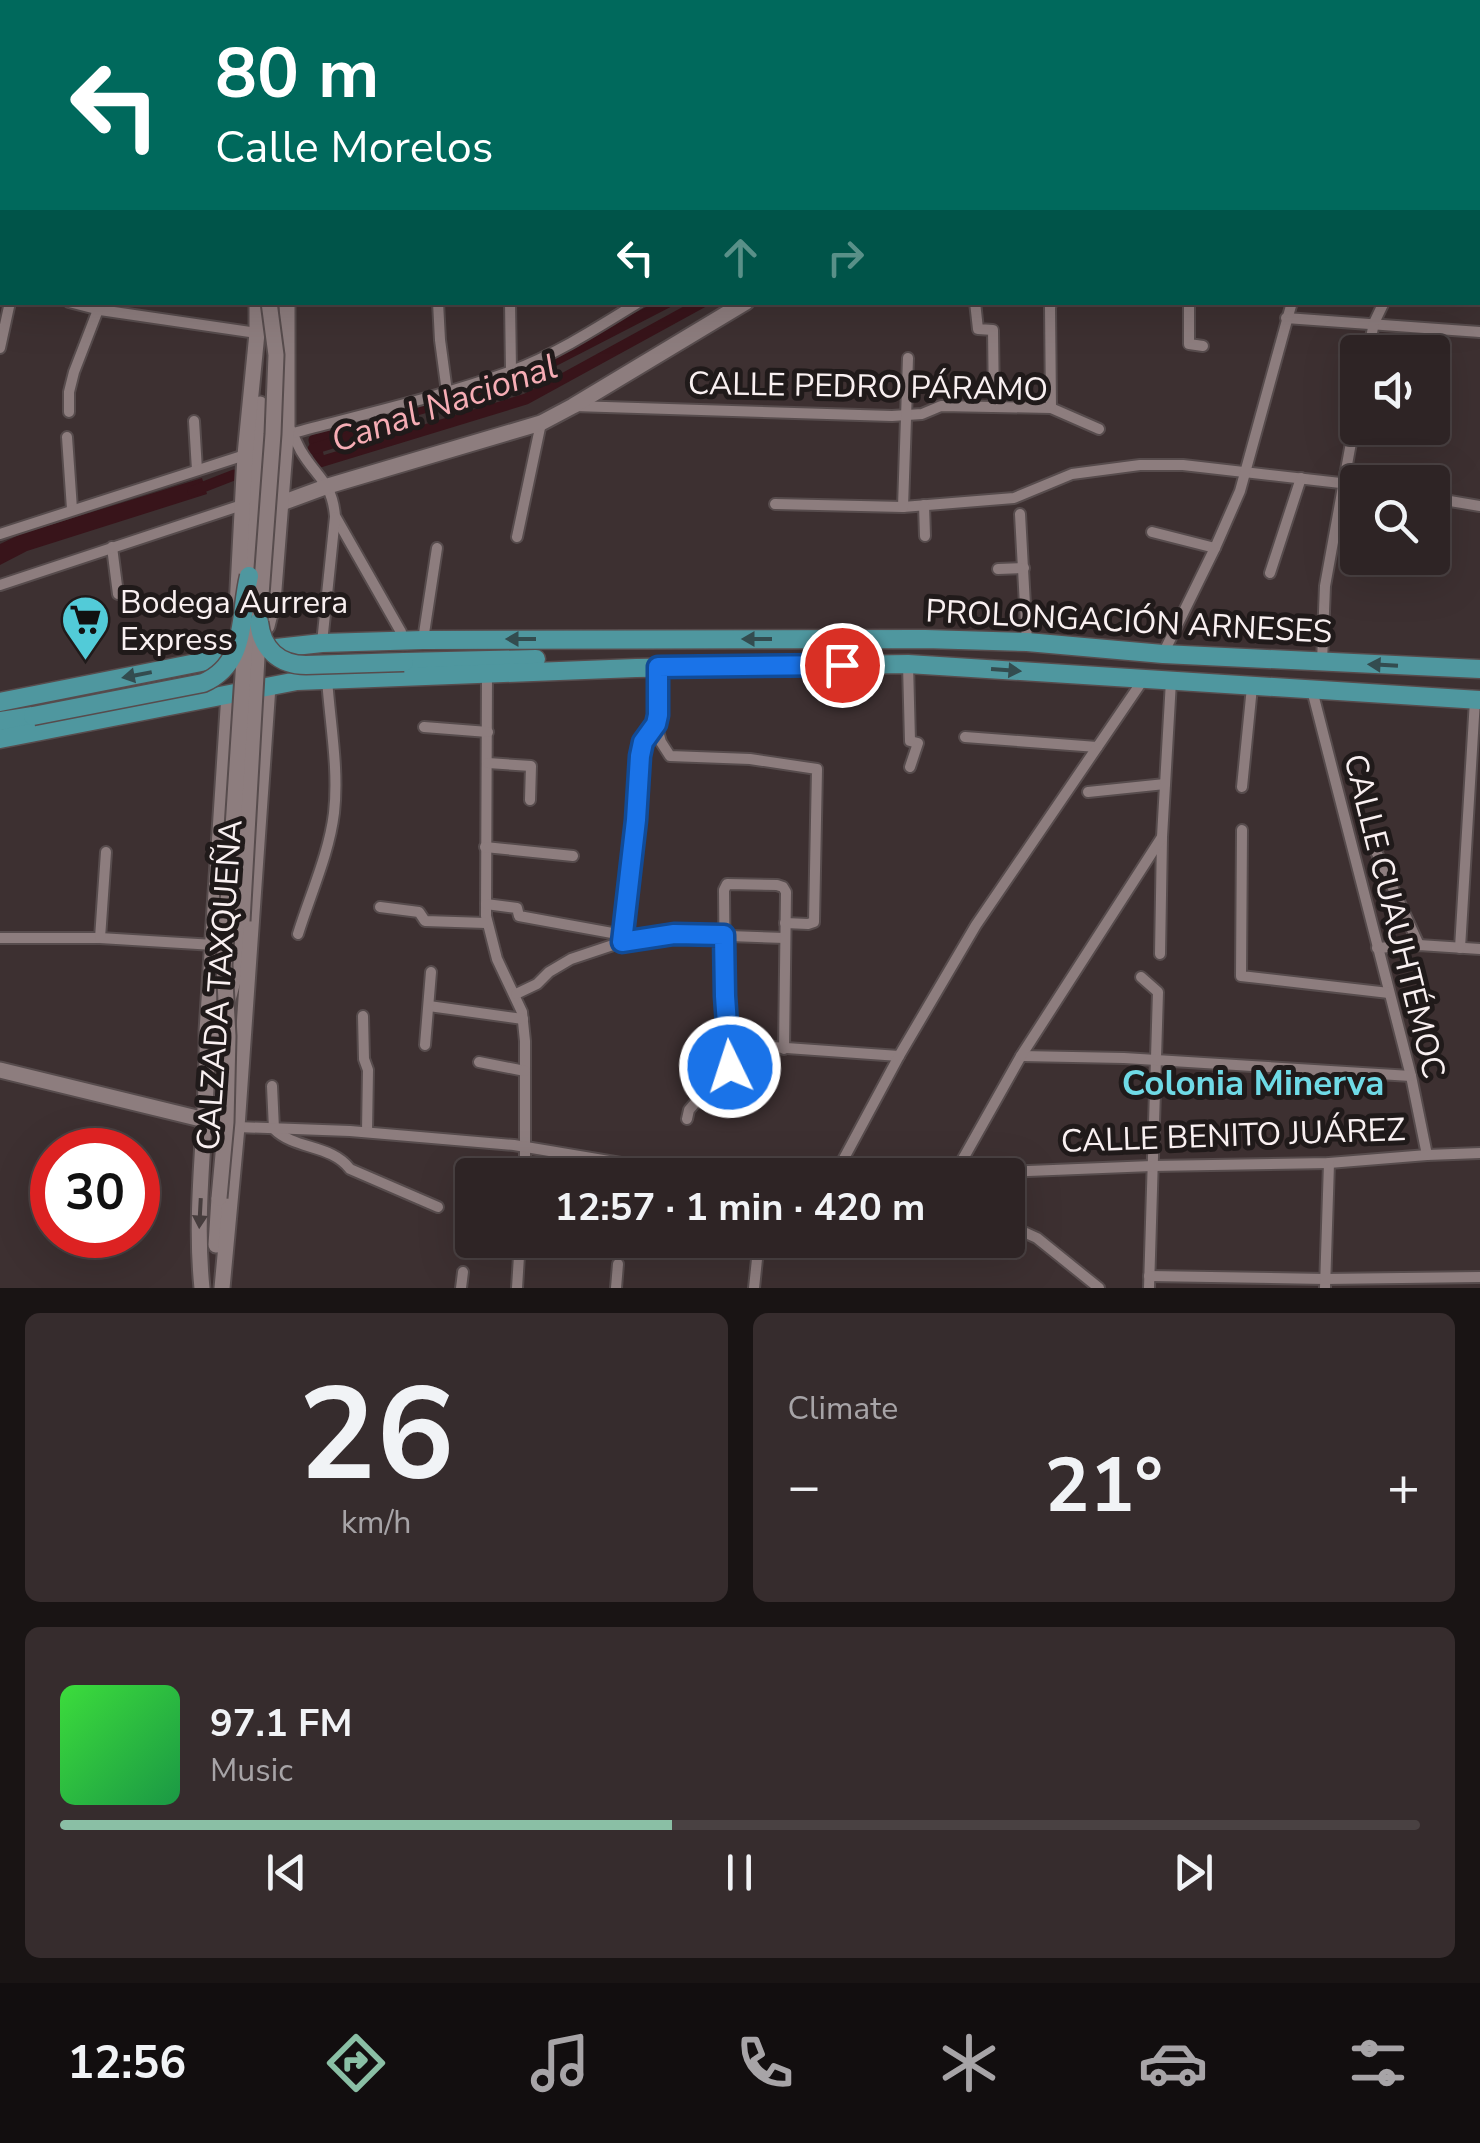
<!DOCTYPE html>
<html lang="en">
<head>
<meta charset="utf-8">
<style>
  :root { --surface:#2e2425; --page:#362c2d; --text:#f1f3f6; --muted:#a7a4a7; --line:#494142; --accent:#8abfa5 }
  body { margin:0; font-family:"Nunito Sans",sans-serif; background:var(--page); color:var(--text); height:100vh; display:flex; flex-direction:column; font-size:38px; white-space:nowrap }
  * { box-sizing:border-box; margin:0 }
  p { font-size:32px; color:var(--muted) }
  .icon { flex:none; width:55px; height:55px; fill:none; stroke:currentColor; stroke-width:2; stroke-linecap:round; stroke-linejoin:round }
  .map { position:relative; height:1288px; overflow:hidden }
  .details { display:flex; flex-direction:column; gap:25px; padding:25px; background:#191414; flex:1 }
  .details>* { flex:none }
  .hud { position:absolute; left:0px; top:0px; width:1480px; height:305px; box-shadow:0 10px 40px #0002,0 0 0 2px var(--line); background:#00695c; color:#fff; overflow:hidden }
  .buttons { position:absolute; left:1340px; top:335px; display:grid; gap:20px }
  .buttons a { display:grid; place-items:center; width:110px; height:110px; border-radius:10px; background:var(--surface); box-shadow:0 10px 40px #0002,0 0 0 2px var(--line); font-size:50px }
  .speed { position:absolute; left:30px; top:1128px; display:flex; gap:20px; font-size:50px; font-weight:700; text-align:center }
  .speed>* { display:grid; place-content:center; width:130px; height:130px; border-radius:50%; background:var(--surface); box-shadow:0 10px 40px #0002,0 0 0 2px var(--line); line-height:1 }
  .speed .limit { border:15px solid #d22; background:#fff; color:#111 }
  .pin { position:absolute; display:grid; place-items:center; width:85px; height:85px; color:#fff; margin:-42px; border:5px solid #fff; border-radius:50%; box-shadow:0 2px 10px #0007 }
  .me { position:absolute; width:110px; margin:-55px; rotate:356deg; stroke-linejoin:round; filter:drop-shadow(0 0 8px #0008) }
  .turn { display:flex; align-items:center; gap:35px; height:210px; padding:0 50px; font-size:45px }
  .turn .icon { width:130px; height:130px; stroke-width:2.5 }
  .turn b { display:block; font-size:70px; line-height:85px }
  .lanes { display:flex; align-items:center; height:95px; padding:0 50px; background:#0003; justify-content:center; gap:50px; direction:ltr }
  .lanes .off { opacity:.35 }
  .big { font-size:75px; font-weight:700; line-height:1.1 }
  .details .tile { flex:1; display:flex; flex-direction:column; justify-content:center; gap:15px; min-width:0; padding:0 35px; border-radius:15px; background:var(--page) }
  .details .dial { align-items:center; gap:0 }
  .dial b { font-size:130px; line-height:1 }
  .song { display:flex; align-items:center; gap:30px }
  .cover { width:120px; height:120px; border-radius:15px; background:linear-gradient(135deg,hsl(120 70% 55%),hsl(140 70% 35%)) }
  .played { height:10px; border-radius:5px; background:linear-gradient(90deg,var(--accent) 45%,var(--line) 45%) }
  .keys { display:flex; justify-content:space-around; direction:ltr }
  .heat { display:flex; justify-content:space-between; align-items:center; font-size:55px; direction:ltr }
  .details .tiles { flex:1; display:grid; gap:25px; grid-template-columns:1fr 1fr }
  .tile:last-child { grid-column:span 2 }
  .trip { position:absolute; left:455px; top:1158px; width:570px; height:100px; border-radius:10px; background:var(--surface); box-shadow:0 10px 40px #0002,0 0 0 2px var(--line); font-weight:700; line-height:100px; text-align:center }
  .tabs { display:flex; height:160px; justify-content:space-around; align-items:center; background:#120e0f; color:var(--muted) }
  .tabs .icon { width:70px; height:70px }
  .tabs .selected { color:var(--accent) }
  .tabs b { font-size:45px; color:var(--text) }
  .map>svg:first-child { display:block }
  .water { fill:#38141a }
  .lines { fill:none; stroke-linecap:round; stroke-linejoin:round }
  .canal { stroke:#38141a; stroke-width:11 }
  .street-casing { stroke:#574c4d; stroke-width:14 }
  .secondary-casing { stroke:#574c4d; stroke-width:19 }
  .primary-casing { stroke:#574c4d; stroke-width:21 }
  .street { stroke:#8d7d7e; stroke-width:10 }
  .secondary { stroke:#8d7d7e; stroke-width:15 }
  .primary { stroke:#4f979f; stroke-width:18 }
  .secondary-bridge-casing { stroke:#574c4d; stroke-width:19; stroke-linecap:butt }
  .primary-bridge-casing { stroke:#574c4d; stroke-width:21; stroke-linecap:butt }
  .secondary-bridge { stroke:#8d7d7e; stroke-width:15 }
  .primary-bridge { stroke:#4f979f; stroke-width:18 }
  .oneway { fill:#334c4f }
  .oneway2 { fill:#463d3d }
  .route-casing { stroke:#114b97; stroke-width:25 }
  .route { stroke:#1a73e8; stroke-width:18 }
  .labels { text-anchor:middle; stroke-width:10; stroke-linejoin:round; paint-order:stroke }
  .street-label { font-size:32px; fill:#f9f0f1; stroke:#201a1a }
  .poi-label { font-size:32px; fill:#f9f0f1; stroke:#201a1a; text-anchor:start }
  .water-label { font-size:35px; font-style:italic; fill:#f6adb5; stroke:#201a1a }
  .neighbourhood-label { font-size:35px; font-weight:bold; fill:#6fdae6; stroke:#201a1a }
</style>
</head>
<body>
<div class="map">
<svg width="1480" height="1288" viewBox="0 0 1480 1288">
  <rect width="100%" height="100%" fill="#3d3031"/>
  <polygon class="water" points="202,478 207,494 27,551 0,565 0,544 21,534"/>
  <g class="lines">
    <g class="canal">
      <polyline points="1108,2 1111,0"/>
      <polyline points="1144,2 1147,0"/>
      <polyline points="668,302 513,382 314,440 320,462 526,399 703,302"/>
      <polyline points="313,449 371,431"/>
      <polyline points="193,491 234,475"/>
    </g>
    <defs>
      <g id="street">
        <polyline points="6,2 6,0"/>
        <polyline points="309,2 310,0"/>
        <polyline points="427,2 428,0"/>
        <polyline points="576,2 576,0"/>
        <polyline points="846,2 846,0"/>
        <polyline points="1077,2 1079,0"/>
        <polyline points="1376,2 1377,0"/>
        <polyline points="0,19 2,12"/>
        <polyline points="1478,33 1480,34"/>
        <polyline points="0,39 2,40"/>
        <polyline points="1478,101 1480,101"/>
        <polyline points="1478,163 1480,163"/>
        <polyline points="1478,228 1480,229"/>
        <polyline points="0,259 2,263"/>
        <polyline points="69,302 100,310 257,333"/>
        <polyline points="438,302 440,340 447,392"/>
        <polyline points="510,302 511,371"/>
        <polyline points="975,302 978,329 993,330 994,406"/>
        <polyline points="1189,302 1189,344 1203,346"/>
        <polyline points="1286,318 1480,332"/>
        <polyline points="0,348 10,302"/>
        <polyline points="1368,352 1374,323 1384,302"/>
        <polyline points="574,406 892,416 922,414 941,406 1051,408 1099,429"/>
        <polyline points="1051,408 1050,307 1052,302"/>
        <polyline points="69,412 69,392 74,372 101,302"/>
        <polyline points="194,421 197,470"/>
        <path d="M290,429C294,436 297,444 301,451C317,478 332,482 335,516L401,632"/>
        <path d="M293,433C365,414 439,397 509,372C555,355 597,328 639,302"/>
        <polyline points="67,437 72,509"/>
        <polyline points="1432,498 1480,506"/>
        <polyline points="775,504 903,507 1014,498 1072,474 1140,465 1183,465 1358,485"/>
        <polyline points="924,505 925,536"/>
        <polyline points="903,507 908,358"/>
        <polyline points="1020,514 1027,642"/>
        <polyline points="1152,532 1215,548"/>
        <polyline points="0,534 245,455"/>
        <polyline points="517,537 541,423"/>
        <polyline points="112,547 118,594"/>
        <polyline points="998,569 1024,568"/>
        <polyline points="1270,573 1301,478"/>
        <polyline points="0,585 242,505"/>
        <polyline points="423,640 437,548"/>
        <polyline points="322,643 335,517"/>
        <polyline points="1163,654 1215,548 1240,491 1292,302"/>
        <polyline points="1322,662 1325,586 1358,404"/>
        <polyline points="908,664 910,741 918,743 910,767"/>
        <polyline points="487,672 486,916 497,959 522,1012 525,1041 525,1175"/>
        <polyline points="1312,690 1411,1076 1427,1155"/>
        <polyline points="656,724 661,742 670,756 750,759 817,769 814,922 808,924 785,923"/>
        <polyline points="424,727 488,732"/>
        <polyline points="965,737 1097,747"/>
        <polyline points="488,763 531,766 530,800"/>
        <polyline points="1242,787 1252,687"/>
        <polyline points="1088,792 1165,784"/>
        <polyline points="1242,830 1241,976 1389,993"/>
        <polyline points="485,847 573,856"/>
        <polyline points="1374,847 1419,945"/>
        <polyline points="486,904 517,908 519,916 623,935"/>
        <polyline points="380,907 419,912 425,921 486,923"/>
        <path d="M298,934C310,895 329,854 334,813C339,769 330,723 327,679"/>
        <polyline points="0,938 100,938 214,945"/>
        <polyline points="100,938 106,852"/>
        <polyline points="622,942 636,820 640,756 643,742 656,724 658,667"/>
        <polyline points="1377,948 1419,945 1480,949"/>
        <polyline points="1460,948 1475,700"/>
        <polyline points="1160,954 1162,837 1171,681"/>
        <polyline points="1141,977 1158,992 1149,1288"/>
        <polyline points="516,994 537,984 549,972 571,959 622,942 674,934 785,938"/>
        <polyline points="429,1006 523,1019"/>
        <polyline points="363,1016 364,1059 368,1070 367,1132"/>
        <polyline points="729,1044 899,1056"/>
        <polyline points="425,1045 431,972"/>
        <polyline points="1021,1056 1124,1058 1411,1076"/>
        <polyline points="479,1062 525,1071"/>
        <path d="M272,1086L274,1129C295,1150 331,1144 350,1169L438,1207"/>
        <polyline points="687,1119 689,1110 700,1097 725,1098 731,1089 725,997 724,890 727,884 777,885 783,887 786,892 784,1049"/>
        <polyline points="237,1127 350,1131 514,1145 692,1175"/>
        <polyline points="955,1173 1021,1056 1162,837"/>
        <polyline points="835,1175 899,1056 976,925 1143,680"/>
        <polyline points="929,1175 1152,1166 1329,1163 1427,1155 1480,1153"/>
        <polyline points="1008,1225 1037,1238 1099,1288"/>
        <polyline points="1149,1276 1325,1279 1480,1277"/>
        <polyline points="461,1288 463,1272"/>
        <polyline points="517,1288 520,1240"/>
        <polyline points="616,1288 618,1264"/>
        <polyline points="754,1288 759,1240"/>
        <polyline points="1325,1288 1329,1163"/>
      </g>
      <g id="secondary">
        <polyline points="204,0 205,2"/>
        <polyline points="237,0 238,2"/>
        <polyline points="1164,2 1167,0"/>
        <polyline points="279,504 328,486 541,423 573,406 746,302"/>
        <polyline points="249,576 260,404"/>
        <polyline points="237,608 245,455 257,333 257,302"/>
        <polyline points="255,639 267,626 273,602 287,425 287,302"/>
        <polyline points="214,1052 237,966 242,923"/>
        <polyline points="0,1070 205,1120"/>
        <polyline points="216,1245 219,1198"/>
        <path d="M202,1288C193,1203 209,1116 207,1031L229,694"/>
        <polyline points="222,1288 237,1127 268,686"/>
      </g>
      <g id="primary">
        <polyline points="404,662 536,659"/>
        <polyline points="0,702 267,649 322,643 423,640 925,639 1027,642 1163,654 1480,669"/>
        <polyline points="0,721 33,716"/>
        <polyline points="0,739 297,681 636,668 908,664 1480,700"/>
      </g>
    </defs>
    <use href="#street" class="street-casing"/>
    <use href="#secondary" class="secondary-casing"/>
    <use href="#primary" class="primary-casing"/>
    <use href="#street" class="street"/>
    <use href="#secondary" class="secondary"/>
    <use href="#primary" class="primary"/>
    <defs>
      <g id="secondary-bridge">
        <polyline points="242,921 259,622 273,434 276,355 269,302"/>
        <polyline points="219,1198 226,1122 228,1036 224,965 246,629"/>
      </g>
      <g id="primary-bridge">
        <path d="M259,622C262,649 279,665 306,665L404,662"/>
        <path d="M33,716L203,683C248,664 239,616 249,576"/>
      </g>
    </defs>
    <use href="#secondary-bridge" class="secondary-bridge-casing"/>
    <use href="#primary-bridge" class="primary-bridge-casing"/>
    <use href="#secondary-bridge" class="secondary-bridge"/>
    <use href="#primary-bridge" class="primary-bridge"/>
  </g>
  <defs><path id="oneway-solid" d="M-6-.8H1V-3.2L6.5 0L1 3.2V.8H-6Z" transform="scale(2.5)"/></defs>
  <g class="oneway">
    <use href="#oneway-solid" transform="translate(521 639) rotate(180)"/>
    <use href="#oneway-solid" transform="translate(757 639) rotate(180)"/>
    <use href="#oneway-solid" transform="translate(1383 665) rotate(-177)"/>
    <use href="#oneway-solid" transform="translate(1006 670) rotate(4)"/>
    <use href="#oneway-solid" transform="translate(137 675) rotate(169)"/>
  </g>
  <use class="oneway2" href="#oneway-solid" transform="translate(200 1213) rotate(93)"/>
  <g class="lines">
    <defs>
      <polyline id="route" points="730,1067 725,996 724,935 674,934 622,942 636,820 640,756 643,742 656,724 658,715 658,667 842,665"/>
    </defs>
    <use href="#route" class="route-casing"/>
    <use href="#route" class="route"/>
  </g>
  <defs>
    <symbol id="supermarket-pin" viewBox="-11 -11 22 30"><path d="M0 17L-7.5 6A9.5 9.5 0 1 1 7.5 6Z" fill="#52cbd8" stroke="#201a1a"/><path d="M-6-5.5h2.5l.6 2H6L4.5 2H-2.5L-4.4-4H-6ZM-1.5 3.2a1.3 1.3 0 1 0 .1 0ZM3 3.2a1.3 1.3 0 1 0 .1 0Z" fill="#111"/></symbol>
  </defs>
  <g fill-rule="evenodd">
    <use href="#supermarket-pin" x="58" y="592" width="55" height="75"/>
  </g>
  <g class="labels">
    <g class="street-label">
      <text transform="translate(868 386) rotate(1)" y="11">CALLE PEDRO PÁRAMO</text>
      <text transform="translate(1129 621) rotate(3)" y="11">PROLONGACIÓN ARNESES</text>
      <text transform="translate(1395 916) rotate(76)" y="11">CALLE CUAUHTÉMOC</text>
      <text transform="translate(219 985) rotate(-86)" y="11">CALZADA TAXQUEÑA</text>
      <text transform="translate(1233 1135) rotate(-2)" y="11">CALLE BENITO JUÁREZ</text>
    </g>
    <g class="poi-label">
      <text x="120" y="613">Bodega Aurrera<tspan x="120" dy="37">Express</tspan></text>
    </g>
    <g class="water-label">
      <text transform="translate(444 403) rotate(-19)" y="12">Canal Nacional</text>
    </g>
    <g class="neighbourhood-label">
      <text x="1253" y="1095">Colonia Minerva</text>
    </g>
  </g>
</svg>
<div class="buttons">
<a><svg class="icon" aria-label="sound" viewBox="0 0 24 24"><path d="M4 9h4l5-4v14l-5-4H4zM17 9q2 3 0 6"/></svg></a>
<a><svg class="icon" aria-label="search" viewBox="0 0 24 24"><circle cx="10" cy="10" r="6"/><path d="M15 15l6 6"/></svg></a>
</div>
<div class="speed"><div class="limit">30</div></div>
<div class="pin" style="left:842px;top:665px;background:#d93025"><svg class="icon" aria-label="arrive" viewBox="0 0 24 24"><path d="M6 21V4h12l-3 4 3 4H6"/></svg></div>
<svg class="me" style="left:730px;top:1067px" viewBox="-20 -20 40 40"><circle r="17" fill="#1a73e8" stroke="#fff" stroke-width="3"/><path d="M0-11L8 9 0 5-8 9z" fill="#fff"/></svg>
<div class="trip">12:57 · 1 min · 420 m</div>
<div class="hud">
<div class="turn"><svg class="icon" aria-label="left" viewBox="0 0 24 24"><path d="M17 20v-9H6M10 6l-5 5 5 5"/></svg><div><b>80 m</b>Calle Morelos</div></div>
<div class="lanes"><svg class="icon" aria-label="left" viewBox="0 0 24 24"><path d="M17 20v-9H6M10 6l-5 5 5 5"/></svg><svg class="icon off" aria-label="ahead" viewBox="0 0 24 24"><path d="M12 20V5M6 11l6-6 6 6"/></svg><svg class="icon off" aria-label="right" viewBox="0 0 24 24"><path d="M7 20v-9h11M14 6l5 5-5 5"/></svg></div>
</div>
</div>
<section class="details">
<div class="tiles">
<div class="tile dial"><b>26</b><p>km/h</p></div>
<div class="tile"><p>Climate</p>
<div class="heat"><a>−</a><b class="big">21°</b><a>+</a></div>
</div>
<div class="tile">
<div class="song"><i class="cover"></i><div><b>97.1 FM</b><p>Music</p></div></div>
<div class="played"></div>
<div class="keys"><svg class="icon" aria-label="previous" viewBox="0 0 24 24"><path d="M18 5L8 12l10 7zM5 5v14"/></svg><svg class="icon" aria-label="pause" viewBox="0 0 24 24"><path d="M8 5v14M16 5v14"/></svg><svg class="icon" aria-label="next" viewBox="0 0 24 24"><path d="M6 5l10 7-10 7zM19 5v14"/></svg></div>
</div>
</div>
</section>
<nav class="tabs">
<b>12:56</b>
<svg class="icon selected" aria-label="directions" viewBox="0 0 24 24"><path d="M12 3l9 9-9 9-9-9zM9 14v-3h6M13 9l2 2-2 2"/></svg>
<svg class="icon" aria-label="music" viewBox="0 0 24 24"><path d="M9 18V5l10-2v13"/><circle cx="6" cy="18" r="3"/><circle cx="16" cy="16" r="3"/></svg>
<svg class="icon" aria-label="phone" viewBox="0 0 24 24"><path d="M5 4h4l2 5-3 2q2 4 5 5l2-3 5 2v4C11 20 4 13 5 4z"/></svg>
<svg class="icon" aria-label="climate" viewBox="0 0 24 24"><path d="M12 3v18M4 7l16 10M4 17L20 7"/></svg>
<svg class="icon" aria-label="car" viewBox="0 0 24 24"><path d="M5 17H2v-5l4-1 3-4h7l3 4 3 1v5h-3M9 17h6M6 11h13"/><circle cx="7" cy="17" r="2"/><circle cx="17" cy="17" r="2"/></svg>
<svg class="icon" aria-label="filters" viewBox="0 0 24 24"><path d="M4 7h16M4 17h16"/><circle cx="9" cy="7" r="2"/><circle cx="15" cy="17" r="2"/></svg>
</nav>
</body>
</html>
